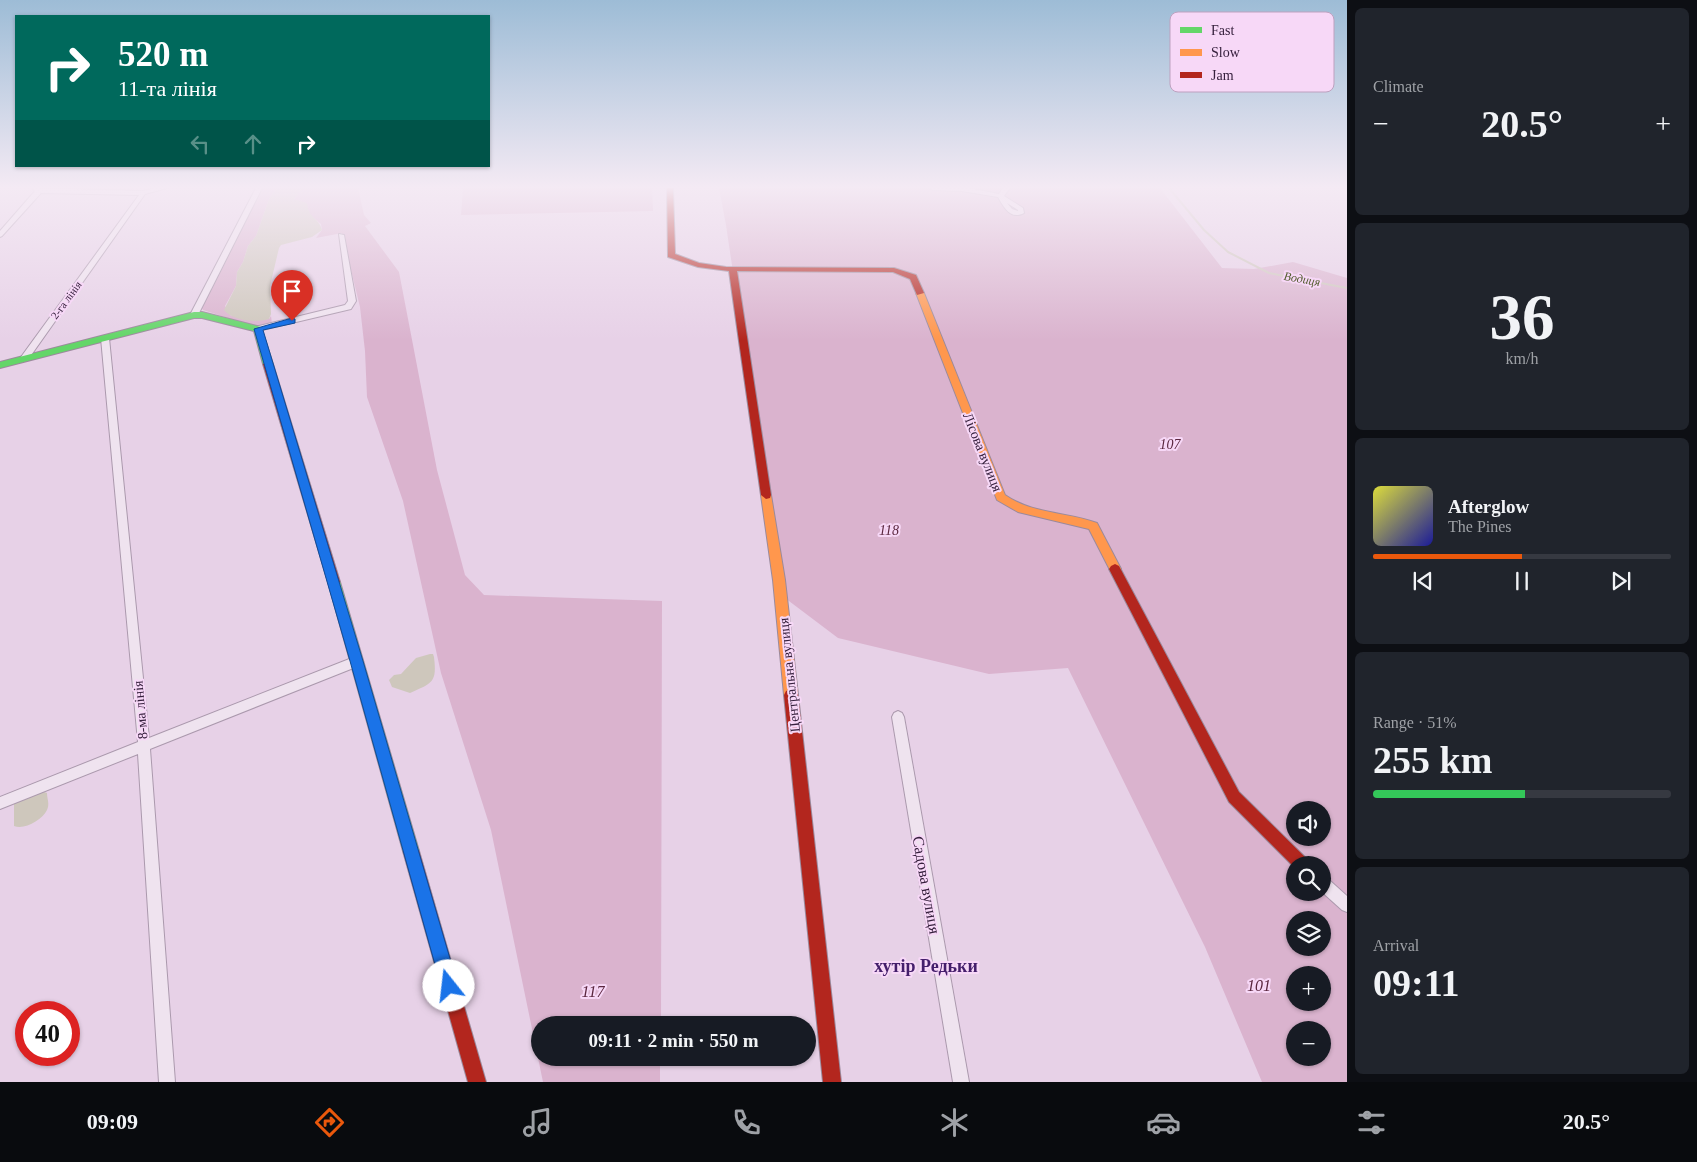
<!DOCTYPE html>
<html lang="en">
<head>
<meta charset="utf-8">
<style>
  :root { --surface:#171b24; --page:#20242c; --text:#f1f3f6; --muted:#9ea1a6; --line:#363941; --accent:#ea580c }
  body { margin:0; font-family:Georgia,serif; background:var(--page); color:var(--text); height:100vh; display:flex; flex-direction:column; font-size:19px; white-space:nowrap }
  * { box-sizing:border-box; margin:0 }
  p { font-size:16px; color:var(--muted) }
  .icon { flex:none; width:28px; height:28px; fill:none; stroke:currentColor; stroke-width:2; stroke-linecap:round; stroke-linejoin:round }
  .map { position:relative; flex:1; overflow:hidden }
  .details { display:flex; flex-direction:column; gap:8px; padding:8px; background:#0d0f14; width:350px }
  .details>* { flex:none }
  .hud { position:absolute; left:15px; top:15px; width:475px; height:152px; border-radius:0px; box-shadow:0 1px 4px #0004; background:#00695c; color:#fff; overflow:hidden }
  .controls { position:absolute; left:1286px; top:801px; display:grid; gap:10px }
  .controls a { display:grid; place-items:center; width:45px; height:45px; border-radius:50%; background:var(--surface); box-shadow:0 1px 4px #0004; font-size:25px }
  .speed { position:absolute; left:15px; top:1001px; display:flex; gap:10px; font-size:25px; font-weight:700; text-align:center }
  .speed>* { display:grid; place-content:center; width:65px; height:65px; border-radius:50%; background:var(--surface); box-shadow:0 1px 4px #0004; line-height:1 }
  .speed .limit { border:8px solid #d22; background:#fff; color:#111 }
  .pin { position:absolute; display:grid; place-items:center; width:42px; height:42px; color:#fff; margin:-51px -21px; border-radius:50% 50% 50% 0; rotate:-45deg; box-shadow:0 0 5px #0007 }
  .pin .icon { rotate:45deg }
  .me { position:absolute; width:55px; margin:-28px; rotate:344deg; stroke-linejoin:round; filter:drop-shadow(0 0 4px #0008) }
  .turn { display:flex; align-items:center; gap:18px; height:105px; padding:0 20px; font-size:22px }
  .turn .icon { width:65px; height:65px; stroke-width:2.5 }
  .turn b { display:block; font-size:35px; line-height:42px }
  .lanes { display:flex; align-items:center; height:48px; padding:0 20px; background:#0003; justify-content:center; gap:25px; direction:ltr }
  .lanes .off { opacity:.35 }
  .big { font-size:38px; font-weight:800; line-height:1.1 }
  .details .card { flex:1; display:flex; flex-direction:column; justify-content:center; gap:8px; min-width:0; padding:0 18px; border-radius:8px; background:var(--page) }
  .details .dial { align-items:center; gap:0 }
  .dial b { font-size:65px; line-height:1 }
  .song { display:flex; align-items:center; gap:15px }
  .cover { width:60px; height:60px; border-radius:8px; background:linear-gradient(135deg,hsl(60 70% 55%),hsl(240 70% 35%)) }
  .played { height:5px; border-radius:2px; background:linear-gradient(90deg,var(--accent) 50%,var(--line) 50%) }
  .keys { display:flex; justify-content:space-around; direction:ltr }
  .heat { display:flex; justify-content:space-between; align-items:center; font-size:28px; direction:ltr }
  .charge { height:8px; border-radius:4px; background:linear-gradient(90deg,#34c759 51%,var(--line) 0) }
  .trip { position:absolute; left:531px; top:1016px; width:285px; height:50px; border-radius:25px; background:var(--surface); box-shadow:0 1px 4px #0004; font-weight:800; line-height:50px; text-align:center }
  .menu { display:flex; height:80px; justify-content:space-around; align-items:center; background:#090b0e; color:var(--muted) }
  .menu .icon { width:35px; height:35px }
  .menu .on { color:var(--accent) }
  .menu b { font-size:22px; color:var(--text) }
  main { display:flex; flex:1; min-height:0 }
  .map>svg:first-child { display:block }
  .green { fill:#dab3ce; fill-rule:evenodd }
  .water { fill:#cec7bc }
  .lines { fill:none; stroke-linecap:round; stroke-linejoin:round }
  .stream { stroke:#cec7bc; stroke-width:2 }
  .street-casing { stroke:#ab99ad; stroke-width:2 }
  .fast-casing { stroke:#9b8a9c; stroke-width:2 }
  .slow-casing { stroke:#9b8a9c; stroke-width:2 }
  .jam-casing { stroke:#9b8a9c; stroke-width:2 }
  .street { fill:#efe3ef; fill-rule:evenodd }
  .fast { fill:#63d668; fill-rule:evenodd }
  .slow { fill:#ff974d; fill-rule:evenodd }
  .jam { fill:#b3261e; fill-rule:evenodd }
  .route { fill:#1a73e8; stroke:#114b97 }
  .labels { text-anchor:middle; stroke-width:4; stroke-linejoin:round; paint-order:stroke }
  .far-street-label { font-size:11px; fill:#36203d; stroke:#f7d8f7 }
  .far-water-label { font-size:12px; font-style:italic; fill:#535d2f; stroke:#f7d8f7 }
  .park-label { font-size:14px; font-style:italic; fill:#5a263e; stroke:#f7d8f7 }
  .street-label { font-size:14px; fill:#36203d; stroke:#f7d8f7 }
  .near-street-label { font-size:16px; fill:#36203d; stroke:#f7d8f7 }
  .near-park-label { font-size:16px; font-style:italic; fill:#5a263e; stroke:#f7d8f7 }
  .near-neighbourhood-label { font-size:18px; font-weight:bold; fill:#441e6b; stroke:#f7d8f7 }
  .key { fill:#f7d8f7; stroke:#bda1bf; stroke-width:1 }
  .key-label { font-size:14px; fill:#36203d }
</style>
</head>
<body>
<main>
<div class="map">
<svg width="1347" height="1082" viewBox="0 0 1347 1082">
  <rect width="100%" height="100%" fill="#e7d1e7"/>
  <g class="green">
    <polygon points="261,188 276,188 269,199 256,236 248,246 243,262 237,272 236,286 225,306 230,315 248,320 269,319 271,316 272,324 253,326 203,310 201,307"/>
    <polygon points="303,188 358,188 364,215 371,223 365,226 399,272 437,470 465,575 484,595 662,601 661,1025 540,1025 540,1058 660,1058 660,1082 543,1082 491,830 441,673 403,501 367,397 365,351 360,307 342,233 316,238 322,230 321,224 310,215 307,207 294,199"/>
    <polygon points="463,188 652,188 653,211 461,215"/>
    <path d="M719,188H1160L1222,268L1254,269L1293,262L1347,278V1082H1262L1205,947L1068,668L989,674L838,638L781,595L726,225ZM1295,810H1322V838H1295ZM1295,865H1322V892H1295ZM1295,920H1322V948H1295ZM1295,975H1322V1002H1295ZM1295,1030H1322V1058H1295Z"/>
  </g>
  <g class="water">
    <path d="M276,188H303L294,199L307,203C309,220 318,216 322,230L312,237L281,245L279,248L270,286L271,314L269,319C257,323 233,321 224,310L236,286L237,272L243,262L248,246L256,236L269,199Z"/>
    <path d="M430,654H433L434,657C437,682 433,683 410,693L392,687L389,680L394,675L401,674L416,658Z"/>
    <path d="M44,792L47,793C47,799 50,804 47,810C42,820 25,830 14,826V804Z"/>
  </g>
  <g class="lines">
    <polyline class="stream" points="1169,188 1204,230 1228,252 1269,273 1347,288"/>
    <defs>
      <g id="street">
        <polygon points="32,188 143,191 155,188 167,188 145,194 27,361 21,361 21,357 139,195 41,193 2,236 0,237 0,231 35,191"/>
        <polygon points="256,188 262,188 198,315 194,317 191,317 190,315"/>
        <path d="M929,188H968L999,194L1003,188H1010L1004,196L1023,208L1024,213C1011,220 1004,208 998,197L962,191L932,190ZM1007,203L1018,210V211L1012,209Z"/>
        <polygon points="339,234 344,235 356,301 351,309 258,331 255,331 255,327 345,305 348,301"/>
        <polygon points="102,336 105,336 109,338 149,738 357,656 361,657 363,661 361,665 150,749 175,1082 159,1082 138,754 0,809 0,797 138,742 101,338"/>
        <polygon points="898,711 902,713 904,717 969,1082 953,1082 892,717 894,713"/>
        <polygon points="1322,876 1327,878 1347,896 1347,912 1342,910 1322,892"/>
      </g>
      <g id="fast">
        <polygon points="194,312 202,312 261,327 273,364 271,366 265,366 263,364 254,331 202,318 194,318 0,368 0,362"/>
        <polygon points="334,577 338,579 340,582 419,851 416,856 411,859 406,856 403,851 328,582 330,579"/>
      </g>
      <g id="slow">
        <path d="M917,291L924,293L1005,495C1032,514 1067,512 1097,523L1121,569L1119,572H1111L1089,529L1018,512L997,500L916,293Z"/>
        <polygon points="766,491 771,495 785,580 798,695 796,699 791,701 786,699 784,695 773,580 761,495"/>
      </g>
      <g id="jam">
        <polygon points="667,188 673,188 675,254 699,263 726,267 894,268 916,275 924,293 917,295 910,279 893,272 737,271 771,495 770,498 766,499 761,495 729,271 698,267 668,257"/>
        <polygon points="268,361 273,364 340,582 338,585 330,585 328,582 263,364"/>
        <polygon points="1115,564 1119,566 1239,792 1308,860 1311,865 1295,865 1295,868 1229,802 1109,569 1111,566"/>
        <polygon points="791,689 796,691 798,695 841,1082 823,1082 784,695 786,691"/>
        <polygon points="411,843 416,846 419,851 486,1082 468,1082 403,851 406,846"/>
      </g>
    </defs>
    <use href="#street" class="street-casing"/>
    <use href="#fast" class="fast-casing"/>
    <use href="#slow" class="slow-casing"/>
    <use href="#jam" class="jam-casing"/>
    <use href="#street" class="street"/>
    <use href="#fast" class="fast"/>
    <use href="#slow" class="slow"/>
    <use href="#jam" class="jam"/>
  </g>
  <linearGradient id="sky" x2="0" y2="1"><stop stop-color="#9dbcd6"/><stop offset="0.55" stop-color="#f4eaf4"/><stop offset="1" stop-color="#f4eaf4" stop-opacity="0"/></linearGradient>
  <rect width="1347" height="340" fill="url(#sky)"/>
  <polygon class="route" points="292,318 295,319 295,323 263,330 363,661 458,986 455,992 449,995 443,992 441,986 350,661 254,329"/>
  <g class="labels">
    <g class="far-street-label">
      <text transform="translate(66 300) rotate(-54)" y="4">2-га лінія</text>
    </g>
    <g class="far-water-label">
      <text transform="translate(1302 279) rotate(10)" y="4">Водиця</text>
    </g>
    <g class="park-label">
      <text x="1170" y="449">107</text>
      <text x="889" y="535">118</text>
    </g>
    <g class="street-label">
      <text transform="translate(983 452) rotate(68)" y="5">Лісова вулиця</text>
      <text transform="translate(789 675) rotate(-96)" y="5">Центральна вулиця</text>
      <text transform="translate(140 710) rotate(-95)" y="5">8-ма лінія</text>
    </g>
    <g class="near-street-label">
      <text transform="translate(927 885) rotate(80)" y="6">Садова вулиця</text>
    </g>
    <g class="near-park-label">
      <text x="1259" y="991">101</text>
      <text x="593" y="997">117</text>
    </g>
    <g class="near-neighbourhood-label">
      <text x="926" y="972">хутір Редьки</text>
    </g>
  </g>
  <rect x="1170" y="12" width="164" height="80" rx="8" class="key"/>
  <rect x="1180" y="27" width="22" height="6" fill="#63d668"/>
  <rect x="1180" y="49" width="22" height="7" fill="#ff974d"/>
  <rect x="1180" y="72" width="22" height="6" fill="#b3261e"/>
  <g class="key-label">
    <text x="1211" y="35">Fast</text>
    <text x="1211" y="57">Slow</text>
    <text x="1211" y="80">Jam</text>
  </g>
</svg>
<div class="controls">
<a><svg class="icon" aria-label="sound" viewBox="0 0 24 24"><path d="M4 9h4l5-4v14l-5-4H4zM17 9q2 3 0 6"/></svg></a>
<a><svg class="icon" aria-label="search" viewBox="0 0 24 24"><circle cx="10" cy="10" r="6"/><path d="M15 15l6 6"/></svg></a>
<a><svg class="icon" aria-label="layers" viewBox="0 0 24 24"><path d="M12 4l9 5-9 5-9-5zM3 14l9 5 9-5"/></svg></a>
<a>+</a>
<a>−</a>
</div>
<div class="speed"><div class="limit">40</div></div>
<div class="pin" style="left:292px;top:321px;background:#d93025"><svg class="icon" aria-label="arrive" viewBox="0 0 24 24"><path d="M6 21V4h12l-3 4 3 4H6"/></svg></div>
<svg class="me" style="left:449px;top:986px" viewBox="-20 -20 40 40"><circle r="19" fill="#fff"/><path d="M0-13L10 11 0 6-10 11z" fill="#1a73e8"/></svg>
<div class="trip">09:11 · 2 min · 550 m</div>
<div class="hud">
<div class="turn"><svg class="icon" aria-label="right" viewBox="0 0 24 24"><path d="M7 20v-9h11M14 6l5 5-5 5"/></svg><div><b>520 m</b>11-та лінія</div></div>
<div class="lanes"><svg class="icon off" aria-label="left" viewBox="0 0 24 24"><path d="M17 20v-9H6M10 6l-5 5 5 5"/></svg><svg class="icon off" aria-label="ahead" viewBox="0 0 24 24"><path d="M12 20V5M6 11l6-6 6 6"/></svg><svg class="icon" aria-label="right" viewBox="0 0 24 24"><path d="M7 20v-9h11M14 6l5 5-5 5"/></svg></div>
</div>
</div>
<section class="details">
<div class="card"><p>Climate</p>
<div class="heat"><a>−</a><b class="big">20.5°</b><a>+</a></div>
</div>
<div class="card dial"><b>36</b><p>km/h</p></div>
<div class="card">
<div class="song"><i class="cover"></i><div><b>Afterglow</b><p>The Pines</p></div></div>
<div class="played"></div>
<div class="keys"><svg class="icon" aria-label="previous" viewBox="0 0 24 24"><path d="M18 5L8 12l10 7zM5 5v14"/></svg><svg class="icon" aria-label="pause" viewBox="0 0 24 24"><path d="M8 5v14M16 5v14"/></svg><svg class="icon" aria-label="next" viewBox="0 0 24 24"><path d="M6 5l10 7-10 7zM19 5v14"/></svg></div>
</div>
<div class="card"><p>Range · 51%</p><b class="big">255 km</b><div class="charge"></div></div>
<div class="card"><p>Arrival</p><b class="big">09:11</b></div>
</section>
</main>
<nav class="menu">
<b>09:09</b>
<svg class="icon on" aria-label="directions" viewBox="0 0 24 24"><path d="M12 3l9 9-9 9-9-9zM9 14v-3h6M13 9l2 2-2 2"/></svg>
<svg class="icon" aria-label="music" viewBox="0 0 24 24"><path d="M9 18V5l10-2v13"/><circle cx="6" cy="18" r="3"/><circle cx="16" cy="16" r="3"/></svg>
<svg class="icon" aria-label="phone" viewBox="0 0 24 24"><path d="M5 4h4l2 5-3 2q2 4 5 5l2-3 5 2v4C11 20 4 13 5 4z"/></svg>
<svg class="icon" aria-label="climate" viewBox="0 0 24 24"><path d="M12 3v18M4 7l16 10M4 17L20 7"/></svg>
<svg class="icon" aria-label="car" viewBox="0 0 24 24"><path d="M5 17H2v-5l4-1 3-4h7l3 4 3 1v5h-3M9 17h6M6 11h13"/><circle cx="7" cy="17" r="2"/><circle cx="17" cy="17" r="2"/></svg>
<svg class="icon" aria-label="filters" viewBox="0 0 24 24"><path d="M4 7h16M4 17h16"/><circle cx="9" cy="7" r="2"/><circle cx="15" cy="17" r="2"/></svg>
<b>20.5°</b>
</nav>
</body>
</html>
